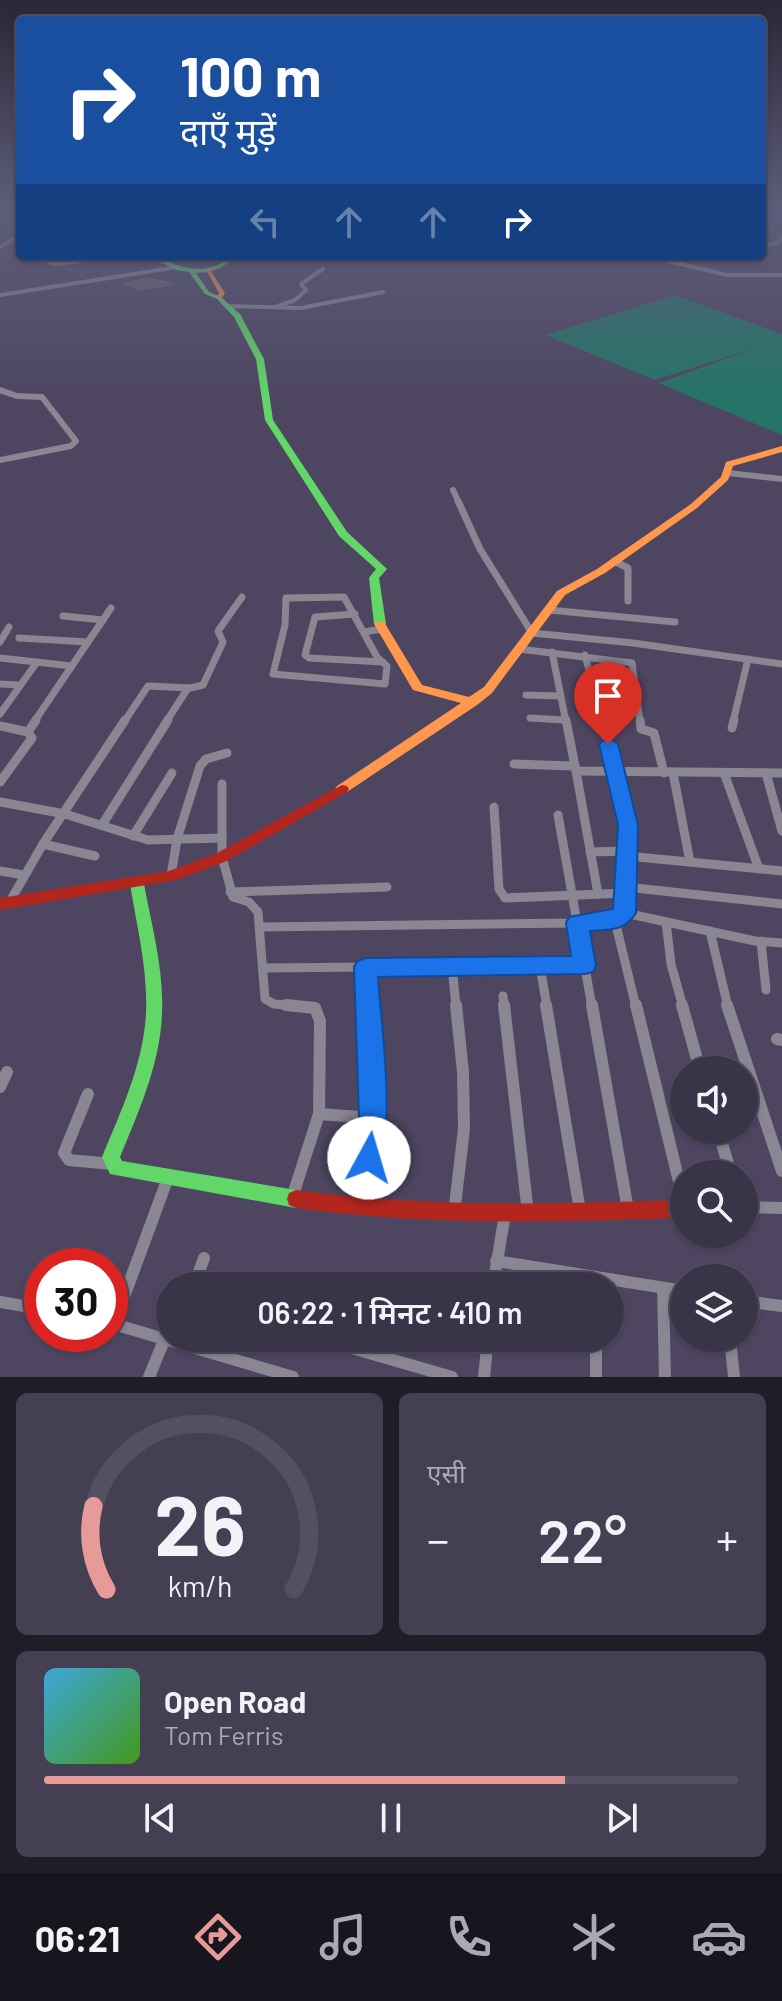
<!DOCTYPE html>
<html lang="hi">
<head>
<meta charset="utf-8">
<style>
  :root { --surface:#3a3449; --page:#453f53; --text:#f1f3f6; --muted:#abaab4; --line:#544f61; --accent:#e69b98 }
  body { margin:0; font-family:Barlow,"Noto Sans Devanagari",sans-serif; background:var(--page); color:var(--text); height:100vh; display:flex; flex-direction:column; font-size:30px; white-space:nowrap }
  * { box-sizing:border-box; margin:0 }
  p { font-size:26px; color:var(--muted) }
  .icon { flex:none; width:44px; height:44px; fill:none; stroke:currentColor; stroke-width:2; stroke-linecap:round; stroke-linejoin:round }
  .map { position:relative; height:1377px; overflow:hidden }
  .side { display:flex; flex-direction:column; gap:16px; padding:16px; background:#201d28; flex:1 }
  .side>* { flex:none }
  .top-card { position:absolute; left:16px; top:16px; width:750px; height:244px; border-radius:8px; box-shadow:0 2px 6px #0004,0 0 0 2px var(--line); background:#1a4fa0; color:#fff; overflow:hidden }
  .controls { position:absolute; left:670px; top:1056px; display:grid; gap:16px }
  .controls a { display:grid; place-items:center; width:88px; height:88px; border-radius:50%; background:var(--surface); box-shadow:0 2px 6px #0004,0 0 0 2px var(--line); font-size:40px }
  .speed { position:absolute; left:24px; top:1248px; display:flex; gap:16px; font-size:40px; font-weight:700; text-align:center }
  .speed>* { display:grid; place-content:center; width:104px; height:104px; border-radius:50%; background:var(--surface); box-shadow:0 2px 6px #0004,0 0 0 2px var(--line); line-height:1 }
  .speed .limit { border:12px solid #d22; background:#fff; color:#111 }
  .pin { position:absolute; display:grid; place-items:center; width:68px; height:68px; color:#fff; margin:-82px -34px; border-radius:50% 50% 50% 0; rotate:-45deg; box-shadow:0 0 8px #0007 }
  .pin .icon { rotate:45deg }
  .me { position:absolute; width:88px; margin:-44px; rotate:6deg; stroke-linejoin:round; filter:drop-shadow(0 0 6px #0008) }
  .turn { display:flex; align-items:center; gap:28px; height:168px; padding:0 32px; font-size:36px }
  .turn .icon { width:104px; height:104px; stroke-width:2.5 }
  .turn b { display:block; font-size:56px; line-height:68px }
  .lanes { display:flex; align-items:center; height:76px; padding:0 32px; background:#0003; justify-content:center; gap:40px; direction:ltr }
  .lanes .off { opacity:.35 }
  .big { font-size:60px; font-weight:600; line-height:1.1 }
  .side .card { flex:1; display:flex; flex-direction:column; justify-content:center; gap:12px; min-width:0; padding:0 28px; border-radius:12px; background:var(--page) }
  .side .dial { align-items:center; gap:0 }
  .dial svg { height:208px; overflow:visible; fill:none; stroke:var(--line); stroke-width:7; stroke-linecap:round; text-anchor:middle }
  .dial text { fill:var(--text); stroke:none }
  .song { display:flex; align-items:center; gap:24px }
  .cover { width:96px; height:96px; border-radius:12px; background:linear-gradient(135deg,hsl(200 70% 55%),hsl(100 70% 35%)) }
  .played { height:8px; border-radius:4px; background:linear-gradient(90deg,var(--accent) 75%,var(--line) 75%) }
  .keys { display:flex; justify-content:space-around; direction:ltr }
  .heat { display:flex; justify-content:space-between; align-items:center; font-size:44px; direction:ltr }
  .side .tiles { flex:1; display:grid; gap:16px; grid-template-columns:1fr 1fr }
  .card:last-child { grid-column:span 2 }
  .trip { position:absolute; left:156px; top:1272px; width:468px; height:80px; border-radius:40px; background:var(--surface); box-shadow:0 2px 6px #0004,0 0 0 2px var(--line); font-weight:600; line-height:80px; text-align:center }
  .dock { display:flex; height:128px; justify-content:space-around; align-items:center; background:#17151d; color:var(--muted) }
  .dock .icon { width:56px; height:56px }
  .dock .selected { color:var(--accent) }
  .dock b { font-size:36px; color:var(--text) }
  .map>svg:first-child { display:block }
  .water { fill:#257467 }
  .building { fill:#6b5e66 }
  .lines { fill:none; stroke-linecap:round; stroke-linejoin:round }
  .street-far4 { stroke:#8a8692; stroke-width:4 }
  .street-far3 { stroke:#8a8692; stroke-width:6 }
  .street-far2 { stroke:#8a8692; stroke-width:7 }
  .street-far1 { stroke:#8a8692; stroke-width:9 }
  .street { stroke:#8a8692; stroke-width:12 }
  .fast { fill:#63d668; fill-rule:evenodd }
  .slow { fill:#ff974d; fill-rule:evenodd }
  .jam { fill:#b3261e; fill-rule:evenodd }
  .route { fill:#1a73e8; stroke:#114b97; stroke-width:2 }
</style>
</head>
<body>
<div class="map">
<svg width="782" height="1377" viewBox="0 0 782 1377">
  <rect width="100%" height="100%" fill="#4e4661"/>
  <polygon class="water" points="675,295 782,334 782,435 659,383 755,348 655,380 546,335"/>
  <polygon class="building" points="148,277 179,284 140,291 122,283"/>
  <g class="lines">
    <g class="street-far4">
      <polyline points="765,205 770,205"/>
      <polyline points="0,206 18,205"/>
      <polyline points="0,214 20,213"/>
      <polyline points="762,215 767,215 762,222"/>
      <polyline points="762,246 778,243 782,237"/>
      <polyline points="0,247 20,235"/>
      <polyline points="44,256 50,263 58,264 115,256"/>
      <polyline points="647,256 727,275 782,275"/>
      <polyline points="673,260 691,256"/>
      <polyline points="0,295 172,268"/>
      <polyline points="226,306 301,308 383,292"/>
      <polyline points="278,306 295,300 306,290 301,284 323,269"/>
    </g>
    <g class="street-far3">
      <polyline points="0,390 17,396 42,397 76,441 71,446 0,460"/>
      <polyline points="728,473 782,479"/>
      <polyline points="453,490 459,503"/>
    </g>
    <g class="street-far2">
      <polyline points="458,501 480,549 532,633 633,643 782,664"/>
      <polyline points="614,561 628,568 628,601"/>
      <polygon points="344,597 377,657 387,666 385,684 273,674 285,625 286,598"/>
      <polyline points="549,610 675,622"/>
      <polyline points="355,614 315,617 305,655 309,658 383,662"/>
      <polyline points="63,616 103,620"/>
      <polyline points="364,632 382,629"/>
      <polyline points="19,638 88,642"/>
      <polyline points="0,642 9,627"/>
      <polyline points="519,649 632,663 640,722"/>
      <polyline points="552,652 566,722"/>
      <polyline points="585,655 602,722"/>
      <polyline points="0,658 72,666"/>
      <polyline points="0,684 20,685"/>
      <polyline points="526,695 560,696"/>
      <polyline points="0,714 37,662"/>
      <polyline points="530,718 564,720"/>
      <polyline points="34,722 111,608"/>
      <polyline points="124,722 148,686 190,688 203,685 223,642 218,631 242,597"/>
      <polyline points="166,722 188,688"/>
      <polyline points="733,722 748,659"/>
    </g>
    <g class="street-far1">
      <polyline points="566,720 576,771 782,773"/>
      <polyline points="640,720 641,729 654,733 664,773"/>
      <polyline points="0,726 28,732 32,738 0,782"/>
      <polyline points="732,728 734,720"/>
      <polyline points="28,732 36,720"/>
      <polyline points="514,764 573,766"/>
      <polyline points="576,771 598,894"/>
      <polyline points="673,773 690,862"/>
      <polyline points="724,773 759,869"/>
      <polyline points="766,773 782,831"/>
      <polyline points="222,784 222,857 233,897 249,902 258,912 265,999 274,1004 307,1007"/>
      <polyline points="0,802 65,814 148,840 222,838"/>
      <polyline points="494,807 499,889 505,898 626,893"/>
      <polyline points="558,815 592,1007"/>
      <polyline points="102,825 168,720"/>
      <polyline points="133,836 172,773"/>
      <polyline points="43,844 95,856"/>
      <polyline points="590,852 627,851"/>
      <polyline points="627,856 782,871"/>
      <polyline points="0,871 24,875"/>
      <polyline points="171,876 177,839 200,766 206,759 227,753"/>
      <polyline points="626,887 782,904"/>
      <polyline points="230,892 387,887"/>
      <polyline points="9,903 43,844 125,720"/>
      <polyline points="625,913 755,941 782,943"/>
      <polyline points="615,921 636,1007"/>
      <polyline points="666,922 671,964 683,1007"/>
      <polyline points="260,927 577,923 621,918 626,906 628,825 602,720"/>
      <polyline points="710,931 728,1007"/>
      <polyline points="761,941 766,990"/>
      <polyline points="452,966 456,1007"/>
      <polyline points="540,966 547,1007"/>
      <polyline points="366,967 368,1007"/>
      <polyline points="263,968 585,965"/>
      <polyline points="503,996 504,1007"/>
    </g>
    <g class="street">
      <polyline points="286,1005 315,1008 320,1021 319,1114 292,1198"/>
      <polyline points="504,1005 528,1213"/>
      <polyline points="546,1005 580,1211"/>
      <polyline points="592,1005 628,1210"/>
      <polyline points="636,1005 684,1202"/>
      <polyline points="682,1005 700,1070"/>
      <polyline points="727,1005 782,1171"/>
      <polyline points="777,1039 782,1040"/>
      <polyline points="0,1087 7,1072"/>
      <polyline points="88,1094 64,1153 69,1160 112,1164"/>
      <polyline points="319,1114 373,1118"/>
      <polyline points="718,1130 731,1174"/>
      <polyline points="744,1207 782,1208"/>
      <polyline points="354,1208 369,1158 373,1118 368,1005"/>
      <polyline points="454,1214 464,1129 463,1072 456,1005"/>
      <polyline points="496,1261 684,1291"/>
      <polyline points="194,1286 204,1258"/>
      <polyline points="493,1286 505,1214"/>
      <polyline points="663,1288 665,1377"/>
      <polyline points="744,1301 782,1306"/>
      <polyline points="0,1302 42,1309"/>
      <polyline points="110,1323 293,1377"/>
      <polyline points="114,1324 169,1175"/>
      <polyline points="317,1338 452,1377"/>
      <polyline points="596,1338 596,1377"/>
      <polyline points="730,1338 734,1377"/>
      <polyline points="149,1377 165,1338"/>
      <polyline points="484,1377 488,1338"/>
    </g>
    <g class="fast">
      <path d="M162,256H168L166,260C181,269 201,272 218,265C226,261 226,256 235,256C224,269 212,272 196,273L209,292L221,297L240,314L264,359L273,420L347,532L387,569L379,578L386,624L384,626L380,627L374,624L369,578L376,569L339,536L265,420L256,359L234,317L217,299L205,294L189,272L176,270L160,262Z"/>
      <path d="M137,879L142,880L144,884C152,927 164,970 162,1014C160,1064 139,1111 120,1157L122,1161L296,1190L303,1193L305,1199L303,1205L296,1208L110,1174L102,1157C121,1111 143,1065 146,1014C148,970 137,927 130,884L132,880Z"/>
    </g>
    <g class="slow">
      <polygon points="205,268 209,268 225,293 221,299 216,298 219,293"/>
      <polygon points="782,446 782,452 733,466 728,480 697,508 605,573 565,595 492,693 477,705 347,792 337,792 335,789 337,786 461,703 413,690 374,624 376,622 384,622 422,685 469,697 484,687 557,591 597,569 691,504 721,477 726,462"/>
    </g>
    <g class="jam">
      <polygon points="342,785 347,786 349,789 347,792 227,861 176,880 0,910 0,898 169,871 217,853"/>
      <path d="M296,1190C425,1208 554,1204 684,1200V1218C554,1222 425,1226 296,1208L289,1205L287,1199L289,1193Z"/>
    </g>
  </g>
  <linearGradient id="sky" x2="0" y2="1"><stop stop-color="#2b2635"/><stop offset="0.52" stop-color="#5d5d7b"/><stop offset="1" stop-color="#5d5d7b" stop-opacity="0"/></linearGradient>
  <rect width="782" height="398" fill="url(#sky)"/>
  <path class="route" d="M608,737L618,744L638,825L636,913C625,931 609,930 590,931L596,965L593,972L585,974L378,977C381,1023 396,1127 378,1166L369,1170L359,1166L355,1158L359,1118L354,967L357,961L366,958L571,956L566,923L569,917L613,909L618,825L599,744Z"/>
</svg>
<div class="controls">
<a><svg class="icon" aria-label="sound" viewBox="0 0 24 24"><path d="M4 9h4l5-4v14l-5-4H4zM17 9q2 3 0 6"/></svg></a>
<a><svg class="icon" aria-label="search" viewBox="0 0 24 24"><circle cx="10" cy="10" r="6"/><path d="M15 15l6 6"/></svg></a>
<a><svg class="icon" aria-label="layers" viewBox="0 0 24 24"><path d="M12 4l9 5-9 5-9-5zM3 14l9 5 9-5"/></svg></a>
</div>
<div class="speed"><div class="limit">30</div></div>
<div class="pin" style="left:608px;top:744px;background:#d93025"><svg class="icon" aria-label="arrive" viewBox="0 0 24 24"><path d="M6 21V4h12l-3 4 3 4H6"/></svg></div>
<svg class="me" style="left:369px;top:1158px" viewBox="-20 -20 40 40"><circle r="19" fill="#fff"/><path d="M0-13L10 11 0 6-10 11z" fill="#1a73e8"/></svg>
<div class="trip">06:22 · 1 मिनट · 410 m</div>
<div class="top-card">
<div class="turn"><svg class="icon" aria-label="right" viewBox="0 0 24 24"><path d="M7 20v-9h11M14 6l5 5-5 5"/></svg><div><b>100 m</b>दाएँ मुड़ें</div></div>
<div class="lanes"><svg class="icon off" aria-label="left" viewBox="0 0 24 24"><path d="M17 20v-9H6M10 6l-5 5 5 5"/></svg><svg class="icon off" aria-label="ahead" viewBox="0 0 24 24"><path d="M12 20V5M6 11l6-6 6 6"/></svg><svg class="icon off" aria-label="ahead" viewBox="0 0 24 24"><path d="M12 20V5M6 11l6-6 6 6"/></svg><svg class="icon" aria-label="right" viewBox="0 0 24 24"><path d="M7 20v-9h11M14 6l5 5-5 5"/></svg></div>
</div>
</div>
<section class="side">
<div class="tiles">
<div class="card dial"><svg viewBox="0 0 100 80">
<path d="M14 69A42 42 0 1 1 86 69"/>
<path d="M14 69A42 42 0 0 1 9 37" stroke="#e69b98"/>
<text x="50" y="56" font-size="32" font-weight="700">26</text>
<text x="50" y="72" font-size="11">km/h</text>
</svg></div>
<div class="card"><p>एसी</p>
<div class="heat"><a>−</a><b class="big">22°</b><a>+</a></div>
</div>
<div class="card">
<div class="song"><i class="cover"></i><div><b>Open Road</b><p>Tom Ferris</p></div></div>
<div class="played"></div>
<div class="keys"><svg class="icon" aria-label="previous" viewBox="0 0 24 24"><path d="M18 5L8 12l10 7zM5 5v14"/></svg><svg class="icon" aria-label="pause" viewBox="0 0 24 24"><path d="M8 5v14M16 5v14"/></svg><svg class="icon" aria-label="next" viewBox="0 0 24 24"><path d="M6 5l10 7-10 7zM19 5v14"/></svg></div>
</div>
</div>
</section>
<nav class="dock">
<b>06:21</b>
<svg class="icon selected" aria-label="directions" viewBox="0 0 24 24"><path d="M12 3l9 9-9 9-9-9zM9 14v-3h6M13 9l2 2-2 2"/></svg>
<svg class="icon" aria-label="music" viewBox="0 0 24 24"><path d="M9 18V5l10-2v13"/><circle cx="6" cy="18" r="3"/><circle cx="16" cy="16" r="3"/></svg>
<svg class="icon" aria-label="phone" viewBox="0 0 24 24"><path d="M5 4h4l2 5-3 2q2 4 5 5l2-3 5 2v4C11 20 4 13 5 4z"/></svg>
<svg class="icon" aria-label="climate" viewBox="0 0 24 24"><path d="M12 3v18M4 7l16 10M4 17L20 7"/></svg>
<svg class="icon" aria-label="car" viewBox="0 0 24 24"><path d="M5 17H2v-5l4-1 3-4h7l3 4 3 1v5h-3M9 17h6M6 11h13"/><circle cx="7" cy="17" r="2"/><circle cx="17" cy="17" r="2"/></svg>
</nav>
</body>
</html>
